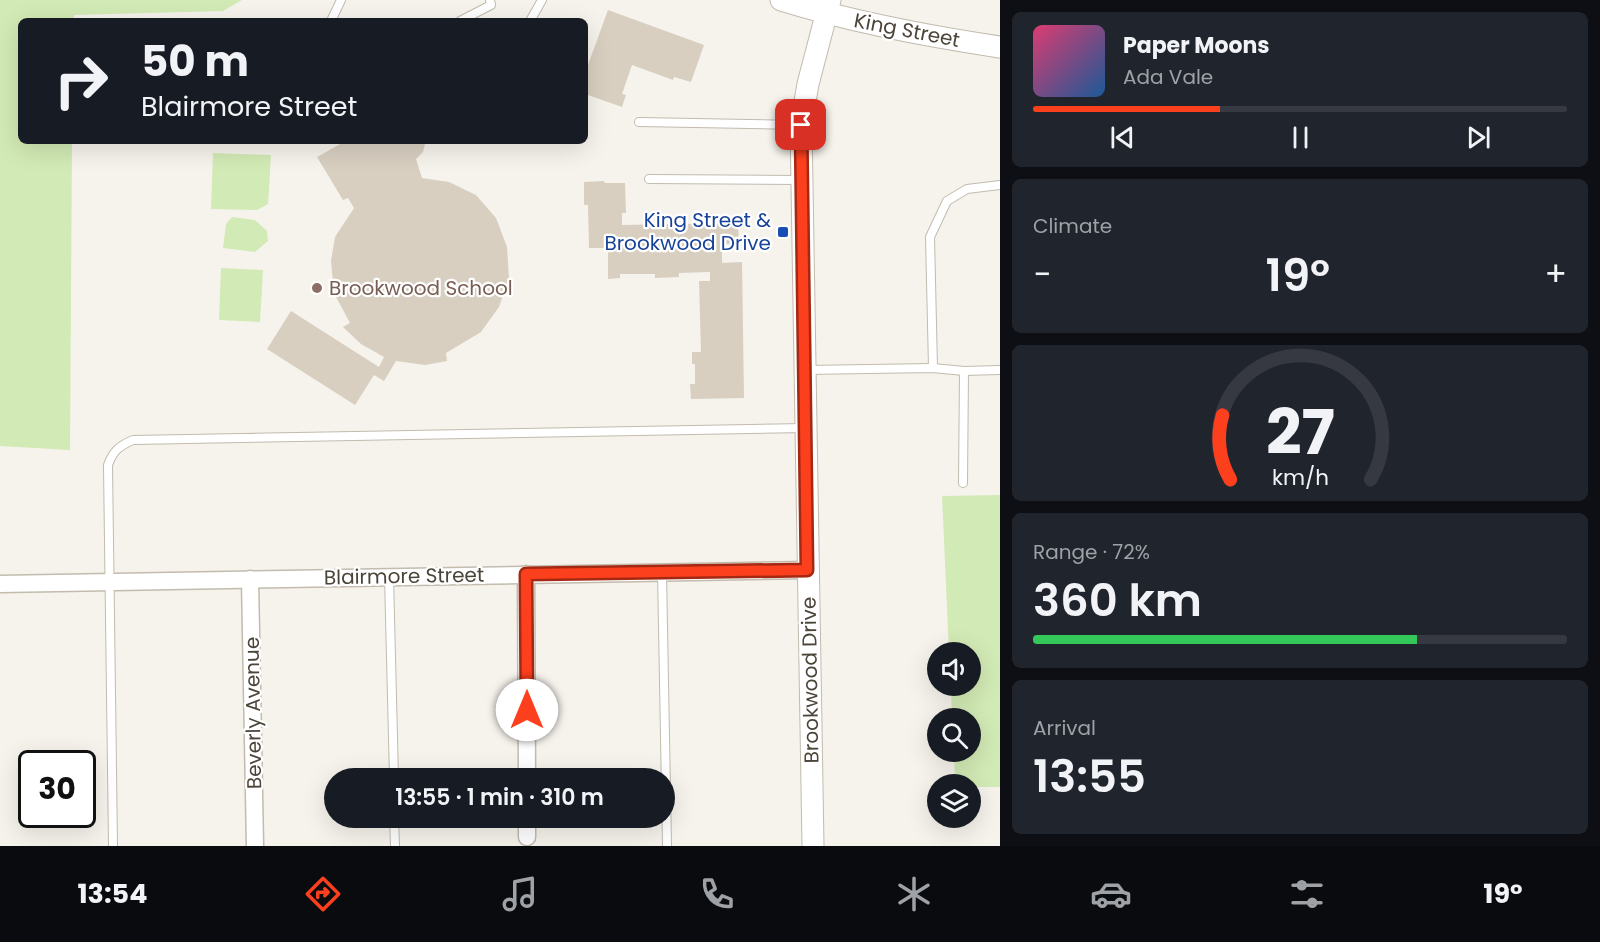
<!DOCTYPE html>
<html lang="en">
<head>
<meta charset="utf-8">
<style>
  :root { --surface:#171b24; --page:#20242c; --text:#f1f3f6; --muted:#9ea1a6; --line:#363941; --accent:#fc3f1d }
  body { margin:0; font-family:Poppins,sans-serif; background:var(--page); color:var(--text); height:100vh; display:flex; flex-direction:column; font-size:22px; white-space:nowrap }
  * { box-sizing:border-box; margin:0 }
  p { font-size:20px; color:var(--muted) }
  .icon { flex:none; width:33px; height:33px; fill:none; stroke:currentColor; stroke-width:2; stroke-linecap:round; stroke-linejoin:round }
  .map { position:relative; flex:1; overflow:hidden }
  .panel { display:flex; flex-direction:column; gap:12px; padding:12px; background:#0d0f14; width:600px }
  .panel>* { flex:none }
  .hud { position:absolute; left:18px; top:18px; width:570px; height:126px; border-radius:9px; box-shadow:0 6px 24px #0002; background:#171b24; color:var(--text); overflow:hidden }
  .tools { position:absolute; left:927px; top:642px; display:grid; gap:12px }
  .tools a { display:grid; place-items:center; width:54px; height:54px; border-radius:50%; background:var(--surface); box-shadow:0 6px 24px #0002; font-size:30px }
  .speed { position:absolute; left:18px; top:750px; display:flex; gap:12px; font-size:30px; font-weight:700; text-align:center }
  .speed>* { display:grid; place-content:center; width:78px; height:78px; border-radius:50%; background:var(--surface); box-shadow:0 6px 24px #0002; line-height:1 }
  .speed .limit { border:3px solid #111; border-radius:9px; background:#fff; color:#111 }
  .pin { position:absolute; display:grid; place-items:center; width:51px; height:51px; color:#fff; margin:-26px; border-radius:12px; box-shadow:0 3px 9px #0006 }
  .me { position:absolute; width:66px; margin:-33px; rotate:0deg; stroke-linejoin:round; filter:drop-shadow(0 0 4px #0008) }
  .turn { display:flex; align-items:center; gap:21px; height:126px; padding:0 24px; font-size:27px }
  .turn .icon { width:78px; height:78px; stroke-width:2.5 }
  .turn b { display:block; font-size:42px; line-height:51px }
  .big { font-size:45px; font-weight:600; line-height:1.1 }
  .panel .widget { flex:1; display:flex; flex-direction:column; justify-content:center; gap:9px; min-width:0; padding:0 21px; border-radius:9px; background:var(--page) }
  .panel .dial { align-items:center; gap:0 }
  .dial svg { height:156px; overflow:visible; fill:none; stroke:var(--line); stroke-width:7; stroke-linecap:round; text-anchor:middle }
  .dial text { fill:var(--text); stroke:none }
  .song { display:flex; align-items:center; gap:18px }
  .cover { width:72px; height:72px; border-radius:9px; background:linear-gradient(135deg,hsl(340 70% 55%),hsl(210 70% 35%)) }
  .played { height:6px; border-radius:3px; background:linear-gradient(90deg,var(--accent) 35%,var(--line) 35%) }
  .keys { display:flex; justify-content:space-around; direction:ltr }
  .heat { display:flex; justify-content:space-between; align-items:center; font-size:33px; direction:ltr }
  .charge { height:9px; border-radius:4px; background:linear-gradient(90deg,#34c759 72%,var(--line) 0) }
  .trip { position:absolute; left:324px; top:768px; width:351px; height:60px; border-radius:30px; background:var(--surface); box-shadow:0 6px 24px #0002; font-weight:600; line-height:60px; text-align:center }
  .menu { display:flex; height:96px; justify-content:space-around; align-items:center; background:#090b0e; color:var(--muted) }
  .menu .icon { width:42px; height:42px }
  .menu .current { color:var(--accent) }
  .menu b { font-size:27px; color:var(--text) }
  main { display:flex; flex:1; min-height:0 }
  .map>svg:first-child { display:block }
  .green { fill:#d2eab5 }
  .building { fill:#d8cfc1 }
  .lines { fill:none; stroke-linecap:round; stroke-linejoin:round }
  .service-casing { stroke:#c2bbae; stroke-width:10 }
  .minor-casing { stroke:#c2bbae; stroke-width:19 }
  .tertiary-casing { stroke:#c2bbae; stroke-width:23 }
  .service { stroke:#fff; stroke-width:8 }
  .minor { stroke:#fff; stroke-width:16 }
  .tertiary { stroke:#fff; stroke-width:21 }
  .route-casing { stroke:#a42913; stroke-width:15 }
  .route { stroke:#fc3f1d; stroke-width:10 }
  .transit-dot { fill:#1a4fb4; stroke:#fff; stroke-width:2 }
  .education-dot { fill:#8d6e63; stroke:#fff; stroke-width:2 }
  .labels { text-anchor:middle; stroke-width:4.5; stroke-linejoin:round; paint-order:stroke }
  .street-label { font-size:20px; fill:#4b4439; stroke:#fff }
  .transit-label { font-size:20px; fill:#164399; stroke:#fff; text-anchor:end }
  .education-label { font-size:20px; fill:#785e54; stroke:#fff; text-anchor:start }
</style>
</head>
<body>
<main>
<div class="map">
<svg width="1000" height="846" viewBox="0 0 1000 846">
  <rect width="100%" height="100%" fill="#f6f3ec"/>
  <g class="green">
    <polygon points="0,0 242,0 223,11 74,15 73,21 21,21 21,141 72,141 70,450 0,446"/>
    <polygon points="213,153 271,155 268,204 257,210 211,209"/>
    <polygon points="232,217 255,220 267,231 268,241 255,252 223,248 226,224"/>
    <polygon points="221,268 263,270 260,322 219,320"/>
    <polygon points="1000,495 1000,787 971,787 970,784 955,784 954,752 970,752 970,718 952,718 951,686 970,686 970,652 949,652 942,496"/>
  </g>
  <g class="building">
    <polygon points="608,10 704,45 691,82 674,77 673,80 632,65 622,94 626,95 622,107 585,94 585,73"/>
    <polygon points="341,141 423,141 425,144 423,152 416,159 422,178 449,182 476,195 496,218 507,247 509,278 499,307 481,332 446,353 447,361 425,365 396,361 384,381 374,375 355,405 267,349 291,311 379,367 384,357 361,344 343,327 350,323 334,293 331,261 335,237 354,208 348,198 343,200 317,157 342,143"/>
    <polygon points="604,181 605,183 625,183 626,213 622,213 622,225 738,223 739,244 722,244 722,263 742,262 744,398 691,399 690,384 695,384 695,364 692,364 692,352 701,352 699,281 710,281 710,272 679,273 679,277 655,278 655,274 620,274 620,278 608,279 608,248 589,248 588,205 584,205 584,182"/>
  </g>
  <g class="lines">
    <defs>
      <g id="service">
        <polyline points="331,21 341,0"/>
        <polyline points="460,21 491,5 490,0"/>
        <polyline points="530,21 542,0"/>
        <polyline points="639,122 800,125"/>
        <polyline points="649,179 801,180"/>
        <polyline points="933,368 930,237 947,201 967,189 1000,185"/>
        <polyline points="805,370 933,368 964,371 1000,370"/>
        <polyline points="963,483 964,371"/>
        <polyline points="662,572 667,846"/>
        <polyline points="389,576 394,778"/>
        <polyline points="394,818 395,846"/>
        <path d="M113,846L108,465C113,451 119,446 133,440L805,428"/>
      </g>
      <g id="minor">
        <polyline points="526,574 527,778"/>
        <polyline points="250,579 255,846"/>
        <polyline points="0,584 807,570"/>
        <polyline points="527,818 527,837"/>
      </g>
      <g id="tertiary">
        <path d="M781,0C852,22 926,36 1000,47"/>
        <polyline points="813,846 801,125 808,84 830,0"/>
      </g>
    </defs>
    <use href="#service" class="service-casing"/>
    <use href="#minor" class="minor-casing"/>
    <use href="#tertiary" class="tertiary-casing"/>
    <use href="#service" class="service"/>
    <use href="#minor" class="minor"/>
    <use href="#tertiary" class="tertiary"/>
  </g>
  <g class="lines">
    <defs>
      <polyline id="route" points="527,710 526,574 807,570 801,125"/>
    </defs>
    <use href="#route" class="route-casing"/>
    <use href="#route" class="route"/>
  </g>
  <rect class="transit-dot" x="777" y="226" width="12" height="12" rx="3"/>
  <circle class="education-dot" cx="317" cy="288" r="6"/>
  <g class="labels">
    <g class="street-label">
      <text transform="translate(907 30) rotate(11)" y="7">King Street</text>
      <text transform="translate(404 576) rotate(-1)" y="7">Blairmore Street</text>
      <text transform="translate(810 680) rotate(-91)" y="7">Brookwood Drive</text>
      <text transform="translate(253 713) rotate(-91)" y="7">Beverly Avenue</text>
    </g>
    <g class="transit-label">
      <text x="771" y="227">King Street &amp;<tspan x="771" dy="23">Brookwood Drive</tspan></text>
    </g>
    <g class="education-label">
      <text x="329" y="295">Brookwood School</text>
    </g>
  </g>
</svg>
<div class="tools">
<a><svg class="icon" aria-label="sound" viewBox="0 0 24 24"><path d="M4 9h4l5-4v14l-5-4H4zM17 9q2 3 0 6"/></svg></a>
<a><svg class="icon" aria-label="search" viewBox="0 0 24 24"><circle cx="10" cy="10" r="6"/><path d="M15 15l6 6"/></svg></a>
<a><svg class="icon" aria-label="layers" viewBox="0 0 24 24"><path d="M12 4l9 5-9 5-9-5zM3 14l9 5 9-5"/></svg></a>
</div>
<div class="speed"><div class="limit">30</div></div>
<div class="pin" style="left:801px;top:125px;background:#d93025"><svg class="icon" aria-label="arrive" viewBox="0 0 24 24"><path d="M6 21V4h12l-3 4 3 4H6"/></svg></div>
<svg class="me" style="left:527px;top:710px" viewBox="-20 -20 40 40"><circle r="19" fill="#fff"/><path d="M0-13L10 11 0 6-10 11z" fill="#fc3f1d"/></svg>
<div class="trip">13:55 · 1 min · 310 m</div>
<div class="hud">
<div class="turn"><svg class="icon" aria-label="right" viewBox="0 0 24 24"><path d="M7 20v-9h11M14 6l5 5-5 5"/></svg><div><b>50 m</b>Blairmore Street</div></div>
</div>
</div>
<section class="panel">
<div class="widget">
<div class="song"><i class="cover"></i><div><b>Paper Moons</b><p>Ada Vale</p></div></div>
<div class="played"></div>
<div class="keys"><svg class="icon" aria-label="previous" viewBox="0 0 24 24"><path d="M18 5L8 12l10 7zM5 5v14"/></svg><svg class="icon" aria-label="pause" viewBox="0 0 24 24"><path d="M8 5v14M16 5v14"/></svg><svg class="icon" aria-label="next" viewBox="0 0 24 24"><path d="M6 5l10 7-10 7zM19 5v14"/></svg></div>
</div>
<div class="widget"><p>Climate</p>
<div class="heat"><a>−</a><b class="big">19°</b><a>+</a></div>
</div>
<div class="widget dial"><svg viewBox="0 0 100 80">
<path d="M14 69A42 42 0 1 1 86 69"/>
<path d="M14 69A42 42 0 0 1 10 36" stroke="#fc3f1d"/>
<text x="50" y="56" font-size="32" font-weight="700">27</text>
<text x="50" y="72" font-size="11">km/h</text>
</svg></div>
<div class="widget"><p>Range · 72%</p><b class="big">360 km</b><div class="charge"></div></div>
<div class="widget"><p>Arrival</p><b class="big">13:55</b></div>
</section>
</main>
<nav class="menu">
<b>13:54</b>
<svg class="icon current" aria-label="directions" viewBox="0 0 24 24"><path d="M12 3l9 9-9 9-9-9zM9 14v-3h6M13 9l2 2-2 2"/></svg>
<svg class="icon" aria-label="music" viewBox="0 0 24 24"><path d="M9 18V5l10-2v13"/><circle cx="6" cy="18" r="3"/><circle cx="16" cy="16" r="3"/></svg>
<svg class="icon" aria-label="phone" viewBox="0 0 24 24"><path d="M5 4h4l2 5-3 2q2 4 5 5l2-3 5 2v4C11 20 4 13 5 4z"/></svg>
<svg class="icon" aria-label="climate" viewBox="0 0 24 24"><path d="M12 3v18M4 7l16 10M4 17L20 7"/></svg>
<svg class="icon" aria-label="car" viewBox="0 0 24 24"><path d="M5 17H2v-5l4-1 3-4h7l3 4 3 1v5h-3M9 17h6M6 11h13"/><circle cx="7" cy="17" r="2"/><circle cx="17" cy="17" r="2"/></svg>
<svg class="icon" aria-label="filters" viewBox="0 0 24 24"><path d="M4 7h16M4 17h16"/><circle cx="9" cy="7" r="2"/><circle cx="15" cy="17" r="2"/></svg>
<b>19°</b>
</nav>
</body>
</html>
